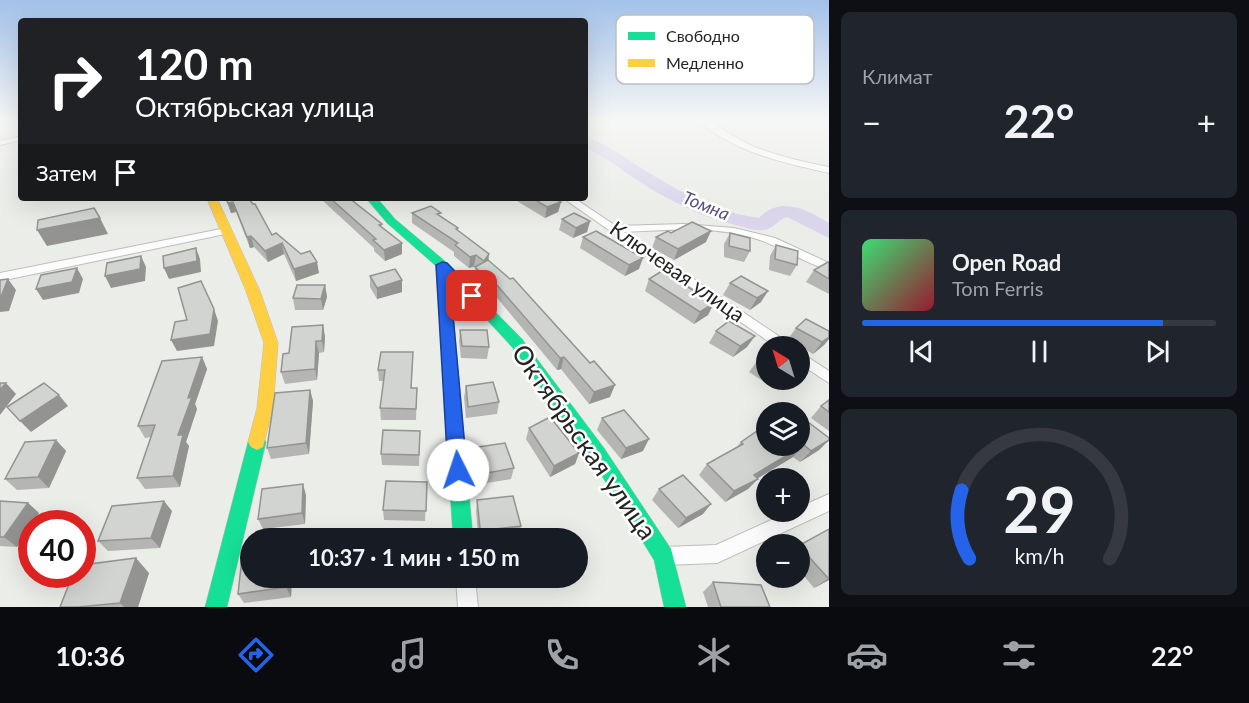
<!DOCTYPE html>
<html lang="ru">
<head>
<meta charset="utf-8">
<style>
  :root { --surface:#171b24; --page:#20242c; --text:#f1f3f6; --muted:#9ea1a6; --line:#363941; --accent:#2563eb }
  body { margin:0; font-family:Lato,sans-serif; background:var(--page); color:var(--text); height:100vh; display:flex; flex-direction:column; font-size:22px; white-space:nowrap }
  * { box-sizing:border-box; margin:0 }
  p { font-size:20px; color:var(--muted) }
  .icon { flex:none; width:33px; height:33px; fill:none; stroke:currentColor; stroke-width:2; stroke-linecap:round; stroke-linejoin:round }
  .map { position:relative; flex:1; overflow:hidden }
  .details { display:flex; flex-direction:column; gap:12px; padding:12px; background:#0d0f14; width:420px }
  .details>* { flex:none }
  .hud { position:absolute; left:18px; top:18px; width:570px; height:183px; border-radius:6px; box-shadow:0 6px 24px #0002; background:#202124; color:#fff; overflow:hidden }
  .needle { width:39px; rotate:322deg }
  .fabs { position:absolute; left:756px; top:336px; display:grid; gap:12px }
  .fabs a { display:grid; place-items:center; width:54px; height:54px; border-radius:50%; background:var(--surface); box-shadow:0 6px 24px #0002; font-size:30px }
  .speed { position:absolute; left:18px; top:510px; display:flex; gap:12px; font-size:30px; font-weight:700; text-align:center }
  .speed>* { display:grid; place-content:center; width:78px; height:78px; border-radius:50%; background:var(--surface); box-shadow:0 6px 24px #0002; line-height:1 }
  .speed .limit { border:9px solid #d22; background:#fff; color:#111 }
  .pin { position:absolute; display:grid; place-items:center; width:51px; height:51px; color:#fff; margin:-26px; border-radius:12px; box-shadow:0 3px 9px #0006 }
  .me { position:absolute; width:66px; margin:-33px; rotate:356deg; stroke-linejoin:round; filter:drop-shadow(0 0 4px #0008) }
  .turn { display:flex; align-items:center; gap:21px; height:126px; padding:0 18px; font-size:27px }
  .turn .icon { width:78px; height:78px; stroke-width:2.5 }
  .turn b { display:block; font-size:42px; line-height:51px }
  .then { display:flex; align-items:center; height:57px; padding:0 18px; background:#0003; gap:12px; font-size:22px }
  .big { font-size:45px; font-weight:700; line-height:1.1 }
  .details .tile { flex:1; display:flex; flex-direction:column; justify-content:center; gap:9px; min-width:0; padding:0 21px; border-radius:9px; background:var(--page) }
  .details .dial { align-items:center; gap:0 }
  .dial svg { height:156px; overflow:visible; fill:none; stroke:var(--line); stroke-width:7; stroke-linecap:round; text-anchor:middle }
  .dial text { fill:var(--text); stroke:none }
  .song { display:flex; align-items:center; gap:18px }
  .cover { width:72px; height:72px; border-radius:9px; background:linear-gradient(135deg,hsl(140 70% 55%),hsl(350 70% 35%)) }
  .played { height:6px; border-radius:3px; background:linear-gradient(90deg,var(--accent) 85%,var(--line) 85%) }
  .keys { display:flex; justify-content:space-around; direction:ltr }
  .heat { display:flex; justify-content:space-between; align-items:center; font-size:33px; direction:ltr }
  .trip { position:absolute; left:240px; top:528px; width:348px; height:60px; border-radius:30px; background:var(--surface); box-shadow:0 6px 24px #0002; font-weight:700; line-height:60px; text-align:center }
  .dock { display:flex; height:96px; justify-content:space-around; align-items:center; background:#090b0e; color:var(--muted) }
  .dock .icon { width:42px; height:42px }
  .dock .on { color:var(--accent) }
  .dock b { font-size:27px; color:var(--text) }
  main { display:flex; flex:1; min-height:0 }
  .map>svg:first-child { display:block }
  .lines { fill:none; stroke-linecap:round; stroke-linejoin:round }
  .river { fill:#dad5eb; fill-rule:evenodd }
  .street-casing { stroke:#bdbebb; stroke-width:2 }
  .fast-casing { stroke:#bdbebb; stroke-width:1 }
  .slow-casing { stroke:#bdbebb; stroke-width:1 }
  .street { fill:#fcfcfc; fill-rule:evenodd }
  .fast { fill:#16e098; fill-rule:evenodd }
  .slow { fill:#ffcf43; fill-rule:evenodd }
  .wall { fill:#b5b6b4 }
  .shaded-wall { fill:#939492 }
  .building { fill:#d2d4d1; stroke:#939492; stroke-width:1.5 }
  .route { fill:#2563eb; stroke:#184099; stroke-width:1.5 }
  .labels { text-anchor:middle; stroke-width:5; stroke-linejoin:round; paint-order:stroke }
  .far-water-label { font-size:18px; font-style:italic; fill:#5b4e7d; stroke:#fff }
  .street-label { font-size:21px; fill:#242523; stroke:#fff }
  .near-street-label { font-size:26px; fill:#242523; stroke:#fff }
  .key { fill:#fff; stroke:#bdbebd; stroke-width:1.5 }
  .key-label { font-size:16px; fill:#242523 }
</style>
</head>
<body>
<main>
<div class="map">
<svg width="829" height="607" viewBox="0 0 829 607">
  <rect width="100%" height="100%" fill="#ebede9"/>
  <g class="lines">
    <path class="river" d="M585,137C607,143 624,157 643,169C676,190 719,213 759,218C781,195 807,210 829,223V238L787,217C778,219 774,229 764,230C754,231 742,227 732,224C700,216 668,200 640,182C621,170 606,157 585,148Z"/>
    <defs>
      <g id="street">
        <path d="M698,120C713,120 736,139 752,146C777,156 803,162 829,167V173C784,163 733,152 698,120Z"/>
        <polygon points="21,136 21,140 0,145 0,141"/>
        <path d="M563,198H574L616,226L684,224L734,228L775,238L829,263V270C804,263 782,247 757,239C715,225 668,230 624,232L789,343L791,346H775Z"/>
        <polygon points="226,228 230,229 230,233 0,281 0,273"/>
        <polygon points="800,352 829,371 829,383 800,364"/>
        <polygon points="829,494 829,511 717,563 664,565 657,563 655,556 657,549 664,547 716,545 789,512 800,512 800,507"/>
        <polygon points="456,578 475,578 478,607 458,607"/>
      </g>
      <g id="fast">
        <polygon points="366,198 377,198 395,219 446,262 522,339 604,448 671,549 686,607 664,607 654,560 592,460 512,347 450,280 473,538 453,538 436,266 387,223"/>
        <polygon points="257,434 263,437 266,442 227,607 205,607 248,442 251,437"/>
      </g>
      <polygon id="slow" points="207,198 217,198 260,291 278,343 273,408 263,447 257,450 251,447 248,442 257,408 264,343 246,291"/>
    </defs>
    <use href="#street" class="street-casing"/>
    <use href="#fast" class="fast-casing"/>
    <use href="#slow" class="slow-casing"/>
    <use href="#street" class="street"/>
    <use href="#fast" class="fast"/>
    <use href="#slow" class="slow"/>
  </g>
  <g class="wall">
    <polygon points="225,198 248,198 272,235 319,273 296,281 284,254 268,262 254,247 250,248 236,212 231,213"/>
    <polygon points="321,198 349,198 382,224 382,228 402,254 385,261 374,251 374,248 322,200"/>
    <polygon points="512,198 554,198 561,202 558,212 545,218"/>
    <polygon points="412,213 441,216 458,228 458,230 489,254 488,260 610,397 589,404 561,369 557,370 488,287 484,288 474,278 475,267 469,268 454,256 454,252 412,223"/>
    <polygon points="562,219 590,221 587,232 573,238 559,230"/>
    <polygon points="671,233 706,242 674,260 652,248 656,237"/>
    <polygon points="730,233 750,251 744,262 724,257 724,244"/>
    <polygon points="583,237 639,269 625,276 580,248"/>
    <polygon points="776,245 797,265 790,276 769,270 770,256"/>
    <polygon points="829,262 829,294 806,282 814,270"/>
    <polygon points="370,276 402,280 402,292 377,299 370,287"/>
    <polygon points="741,276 761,302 750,310 723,295 730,283"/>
    <polygon points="649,279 714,303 708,315 694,324 645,291"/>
    <polygon points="325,285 327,297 323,310 295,310 293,298"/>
    <polygon points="796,328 829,331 829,339 824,345 813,354 788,339"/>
    <polygon points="460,330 489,347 487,359 461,358 459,341"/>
    <polygon points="716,331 747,347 733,357 709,343"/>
    <polygon points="325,336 324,352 319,353 317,380 285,384 281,372 289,353"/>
    <polygon points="766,353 766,380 787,380 775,389 749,372 757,361"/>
    <polygon points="202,357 207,369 195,404 197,409 186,442 189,446 180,487 145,489 137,478 151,437 145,438 138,426"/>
    <polygon points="413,364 411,388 417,388 416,420 381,420 380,408 384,381 379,381 378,370"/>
    <polygon points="466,386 499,402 497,414 466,418 464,397"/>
    <polygon points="310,390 313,401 309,454 271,459 267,448"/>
    <polygon points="829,400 829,431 811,418 821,406"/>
    <polygon points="602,418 643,451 621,459 597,430"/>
    <polygon points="529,428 579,453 575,464 550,477 526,439"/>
    <polygon points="420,431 419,466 382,465 381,454"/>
    <polygon points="829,438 829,440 819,450 800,462 793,457 758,478 748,489 725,502 699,475 707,464 736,448 741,442 766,446"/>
    <polygon points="56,440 66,451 49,488 17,490 5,479"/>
    <polygon points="472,448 514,468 511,479 474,485 471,459"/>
    <polygon points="427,482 425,521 384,520 383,510"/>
    <polygon points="659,489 703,514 678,528 652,500"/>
    <polygon points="306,495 305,524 263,529 258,519"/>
    <polygon points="477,500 521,526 518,536 499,538 477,538 478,533 476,511"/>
    <polygon points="0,501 28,503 39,513 32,524 32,525 17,547 0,546"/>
    <polygon points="172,511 160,548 108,551 98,541"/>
    <polygon points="829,529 829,580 814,588 800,571 800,545"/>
    <polygon points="149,573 138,607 60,607"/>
    <polygon points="250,578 292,578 291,597 244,603 238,594"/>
    <polygon points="713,582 770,607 708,607 703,592"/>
  </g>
  <g class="shaded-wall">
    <polygon points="233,202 236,212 231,213 228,203"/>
    <polygon points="561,202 558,212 545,218 547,207"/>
    <polygon points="100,218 108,234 47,246 37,230"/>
    <polygon points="590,221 587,232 573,238 576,228"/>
    <polygon points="711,231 706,242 674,260 678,249"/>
    <polygon points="251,236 254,247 250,248 247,237"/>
    <polygon points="282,243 284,254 268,262 265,251"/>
    <polygon points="402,243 402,254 385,261 384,250"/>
    <polygon points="196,248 200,259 201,272 169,279 164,268"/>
    <polygon points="489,254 488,265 483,272 484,261"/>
    <polygon points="476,255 474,266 469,268 470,257"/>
    <polygon points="141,256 146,267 145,281 111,288 105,276"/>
    <polygon points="643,258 639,269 625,276 629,265"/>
    <polygon points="317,262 319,273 296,281 294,269"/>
    <polygon points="77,268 83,279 79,293 43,300 36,289"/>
    <polygon points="489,276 488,287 484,288 485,277"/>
    <polygon points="8,279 16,290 9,311 0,312 0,299"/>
    <polygon points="402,280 402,292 377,299 377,288"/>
    <polygon points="325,285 327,297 323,310 321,299"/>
    <polygon points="768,291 761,302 750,310 757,298"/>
    <polygon points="714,303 708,315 694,324 700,312"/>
    <polygon points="214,309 218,321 214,346 177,351 171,340"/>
    <polygon points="323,325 325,336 324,352 322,341"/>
    <polygon points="755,336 747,347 733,357 740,346"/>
    <polygon points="829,337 829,339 824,345 813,354 822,342"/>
    <polygon points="316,341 319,353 317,380 315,369"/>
    <polygon points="202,357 207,369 195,404 197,409 186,442 189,446 180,487 173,476 178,435 188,398"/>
    <polygon points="564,357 561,369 557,370 560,358"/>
    <polygon points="782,380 787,380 775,389"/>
    <polygon points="6,383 16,394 0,415 0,390"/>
    <polygon points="615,385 610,397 589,404 594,392"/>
    <polygon points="310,390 313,401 309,454 306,443"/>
    <polygon points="59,395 68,406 31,432 20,421"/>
    <polygon points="649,439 643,451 621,459 626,448"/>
    <polygon points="56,440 66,451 49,488 38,477"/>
    <polygon points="829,440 819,450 800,462 811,451"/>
    <polygon points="804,445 793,457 750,483 758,479 748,489 725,502 734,491 754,475"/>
    <polygon points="579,453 575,464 550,477 554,466"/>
    <polygon points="303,484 306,495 305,524 302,513"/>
    <polygon points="164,501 172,511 160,548 151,538"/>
    <polygon points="28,503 39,513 33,524 32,524 32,525 17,547 4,537"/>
    <polygon points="711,504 703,514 678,528 686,518"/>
    <polygon points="136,558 149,573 138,607 124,607 120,603"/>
    <polygon points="287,578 292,578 291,597 286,587"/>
    <polygon points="829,578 829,580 814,588"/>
  </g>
  <g class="building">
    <polygon points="226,198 248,198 253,204 255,204 272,235 276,233 301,254 310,251 317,262 294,269 282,243 265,251 251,236 247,237 233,202 228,203"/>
    <polygon points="330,198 349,198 382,224 379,225 402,243 384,250 373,240 376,239"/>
    <polygon points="532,198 554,198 561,202 547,207"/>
    <polygon points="431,206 441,213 437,214 458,228 456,229 489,254 484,261 476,255 470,257 455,245 458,243 412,213"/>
    <polygon points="94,208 100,218 37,230 38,220"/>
    <polygon points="574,213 590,221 576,228 562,219"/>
    <polygon points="692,222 711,231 678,249 656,237 668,231 671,233"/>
    <polygon points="596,231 643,258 629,265 583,237"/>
    <polygon points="730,233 750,238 750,251 729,246"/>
    <polygon points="776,245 798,251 797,265 775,259"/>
    <polygon points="196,248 197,261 164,268 163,256"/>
    <polygon points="141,256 140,269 105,276 107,263"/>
    <polygon points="488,260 510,279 513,278 590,363 594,361 615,385 594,392 564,357 560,358 489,276 485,277 475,267"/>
    <polygon points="828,262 829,262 829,279 814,270"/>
    <polygon points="77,268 72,282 36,289 41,275"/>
    <polygon points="395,269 402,280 377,288 370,276"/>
    <polygon points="662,271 714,303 700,312 649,279"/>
    <polygon points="741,276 768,291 757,298 730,283"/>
    <polygon points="8,279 0,299 0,280"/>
    <polygon points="201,281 214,309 210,334 171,340 175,322 187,320 178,288"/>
    <polygon points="297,285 325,285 321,299 293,298"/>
    <polygon points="806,319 829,331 829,337 822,342 796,328"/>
    <polygon points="729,321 755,336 740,346 716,331"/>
    <polygon points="323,325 322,341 316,341 315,369 281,372 283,354 289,353 292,327"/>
    <polygon points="460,330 487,330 489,347 462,346"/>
    <polygon points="381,352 413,352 411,388 417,388 416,409 380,408 385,370 378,370"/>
    <polygon points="766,353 766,366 757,361"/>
    <polygon points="202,357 188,398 192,397 178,435 183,435 173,476 137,478 155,425 138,426 162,361"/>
    <polygon points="493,382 499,402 468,407 466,386"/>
    <polygon points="0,383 6,383 0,390"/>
    <polygon points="44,383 59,395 20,421 7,407"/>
    <polygon points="310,390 306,443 267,448 275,393"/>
    <polygon points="829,400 829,412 821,406"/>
    <polygon points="624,410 649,439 626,448 602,418"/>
    <polygon points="800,416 829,438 829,440 811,451 804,445 754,475 758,479 734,491 707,464 743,444 741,442 760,429 766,435 766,446 800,446"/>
    <polygon points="550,417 579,453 554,466 529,428"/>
    <polygon points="383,430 420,431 419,455 381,454"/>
    <polygon points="56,440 38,477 5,479 25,442"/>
    <polygon points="505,443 514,468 476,475 472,448"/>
    <polygon points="683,475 711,504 686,518 659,489"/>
    <polygon points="386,481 427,482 426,511 383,510"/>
    <polygon points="303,484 302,513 258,519 262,489"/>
    <polygon points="513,496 521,526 478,531 480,528 477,500"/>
    <polygon points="0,501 28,503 4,537 0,537"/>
    <polygon points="164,501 151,538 98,541 112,506"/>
    <polygon points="829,529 829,578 828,578 800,547 800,545"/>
    <polygon points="384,530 427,532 427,538 383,538"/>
    <polygon points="250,557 250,578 287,578 286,587 238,594 242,558"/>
    <polygon points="136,558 120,603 78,607 60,607 73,574 82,574 82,565"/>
    <polygon points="713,582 761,585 770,607 721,607"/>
  </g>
  <linearGradient id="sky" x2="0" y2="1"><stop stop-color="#a2c1e9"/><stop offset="0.59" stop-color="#f6f7f5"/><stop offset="1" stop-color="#f6f7f5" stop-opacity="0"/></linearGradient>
  <rect width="829" height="205" fill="url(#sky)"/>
  <polygon class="route" points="442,262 447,263 479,296 477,300 467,300 450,281 467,470 464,476 458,479 451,476 448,470 436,265"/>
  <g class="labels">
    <g class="far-water-label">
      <text transform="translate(706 206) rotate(22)" y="6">Томна</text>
    </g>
    <g class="street-label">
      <text transform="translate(677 272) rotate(35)" y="7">Ключевая улица</text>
    </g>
    <g class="near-street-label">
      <text transform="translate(584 442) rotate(55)" y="9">Октябрьская улица</text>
    </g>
  </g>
  <rect x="616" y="15" width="198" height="69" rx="9" class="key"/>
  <rect x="628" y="32" width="27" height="8" fill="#16e098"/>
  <rect x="628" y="59" width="27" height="8" fill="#ffcf43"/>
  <g class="key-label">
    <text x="666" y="42">Свободно</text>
    <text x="666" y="69">Медленно</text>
  </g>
</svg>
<div class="fabs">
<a><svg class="needle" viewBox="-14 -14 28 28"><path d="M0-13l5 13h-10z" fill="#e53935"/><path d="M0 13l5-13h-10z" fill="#9ea1a6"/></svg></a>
<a><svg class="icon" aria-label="layers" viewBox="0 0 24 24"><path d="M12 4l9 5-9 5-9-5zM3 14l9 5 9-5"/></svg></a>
<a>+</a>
<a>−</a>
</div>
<div class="speed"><div class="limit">40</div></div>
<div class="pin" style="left:472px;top:296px;background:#d93025"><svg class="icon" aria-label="arrive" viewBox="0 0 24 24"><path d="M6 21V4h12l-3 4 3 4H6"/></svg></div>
<svg class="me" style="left:458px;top:470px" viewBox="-20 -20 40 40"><circle r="19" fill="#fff"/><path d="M0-13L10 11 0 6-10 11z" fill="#2563eb"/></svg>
<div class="trip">10:37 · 1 мин · 150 m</div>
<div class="hud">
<div class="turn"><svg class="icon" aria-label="right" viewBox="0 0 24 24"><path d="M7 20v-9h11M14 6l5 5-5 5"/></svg><div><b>120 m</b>Октябрьская улица</div></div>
<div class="then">Затем<svg class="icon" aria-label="arrive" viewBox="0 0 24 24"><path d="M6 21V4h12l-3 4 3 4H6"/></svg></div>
</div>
</div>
<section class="details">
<div class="tile"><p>Климат</p>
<div class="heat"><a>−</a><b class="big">22°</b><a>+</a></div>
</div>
<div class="tile">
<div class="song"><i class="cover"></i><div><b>Open Road</b><p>Tom Ferris</p></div></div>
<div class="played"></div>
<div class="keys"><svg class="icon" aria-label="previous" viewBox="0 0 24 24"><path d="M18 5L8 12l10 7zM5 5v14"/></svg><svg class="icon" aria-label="pause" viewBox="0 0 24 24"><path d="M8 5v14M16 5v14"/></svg><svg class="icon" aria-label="next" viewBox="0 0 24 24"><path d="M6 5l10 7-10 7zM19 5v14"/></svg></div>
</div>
<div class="tile dial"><svg viewBox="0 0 100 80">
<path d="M14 69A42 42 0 1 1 86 69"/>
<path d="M14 69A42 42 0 0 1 10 34" stroke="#2563eb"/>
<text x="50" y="56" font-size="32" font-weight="700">29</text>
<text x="50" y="72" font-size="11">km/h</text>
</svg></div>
</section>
</main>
<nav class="dock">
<b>10:36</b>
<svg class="icon on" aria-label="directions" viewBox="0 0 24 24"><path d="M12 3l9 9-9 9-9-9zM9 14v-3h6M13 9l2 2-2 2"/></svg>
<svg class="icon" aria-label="music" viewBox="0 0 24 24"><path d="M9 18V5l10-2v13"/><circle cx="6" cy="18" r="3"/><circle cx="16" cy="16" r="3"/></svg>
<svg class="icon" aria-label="phone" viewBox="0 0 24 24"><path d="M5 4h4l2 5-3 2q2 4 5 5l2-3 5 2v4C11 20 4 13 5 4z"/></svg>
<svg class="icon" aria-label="climate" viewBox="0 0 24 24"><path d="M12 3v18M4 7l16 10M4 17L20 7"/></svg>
<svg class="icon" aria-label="car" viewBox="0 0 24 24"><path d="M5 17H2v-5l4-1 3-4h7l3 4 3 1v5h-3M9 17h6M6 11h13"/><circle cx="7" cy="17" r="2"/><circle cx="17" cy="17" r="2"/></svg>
<svg class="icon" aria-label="filters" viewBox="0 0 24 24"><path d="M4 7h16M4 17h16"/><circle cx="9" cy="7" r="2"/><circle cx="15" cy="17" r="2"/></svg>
<b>22°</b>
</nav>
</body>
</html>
